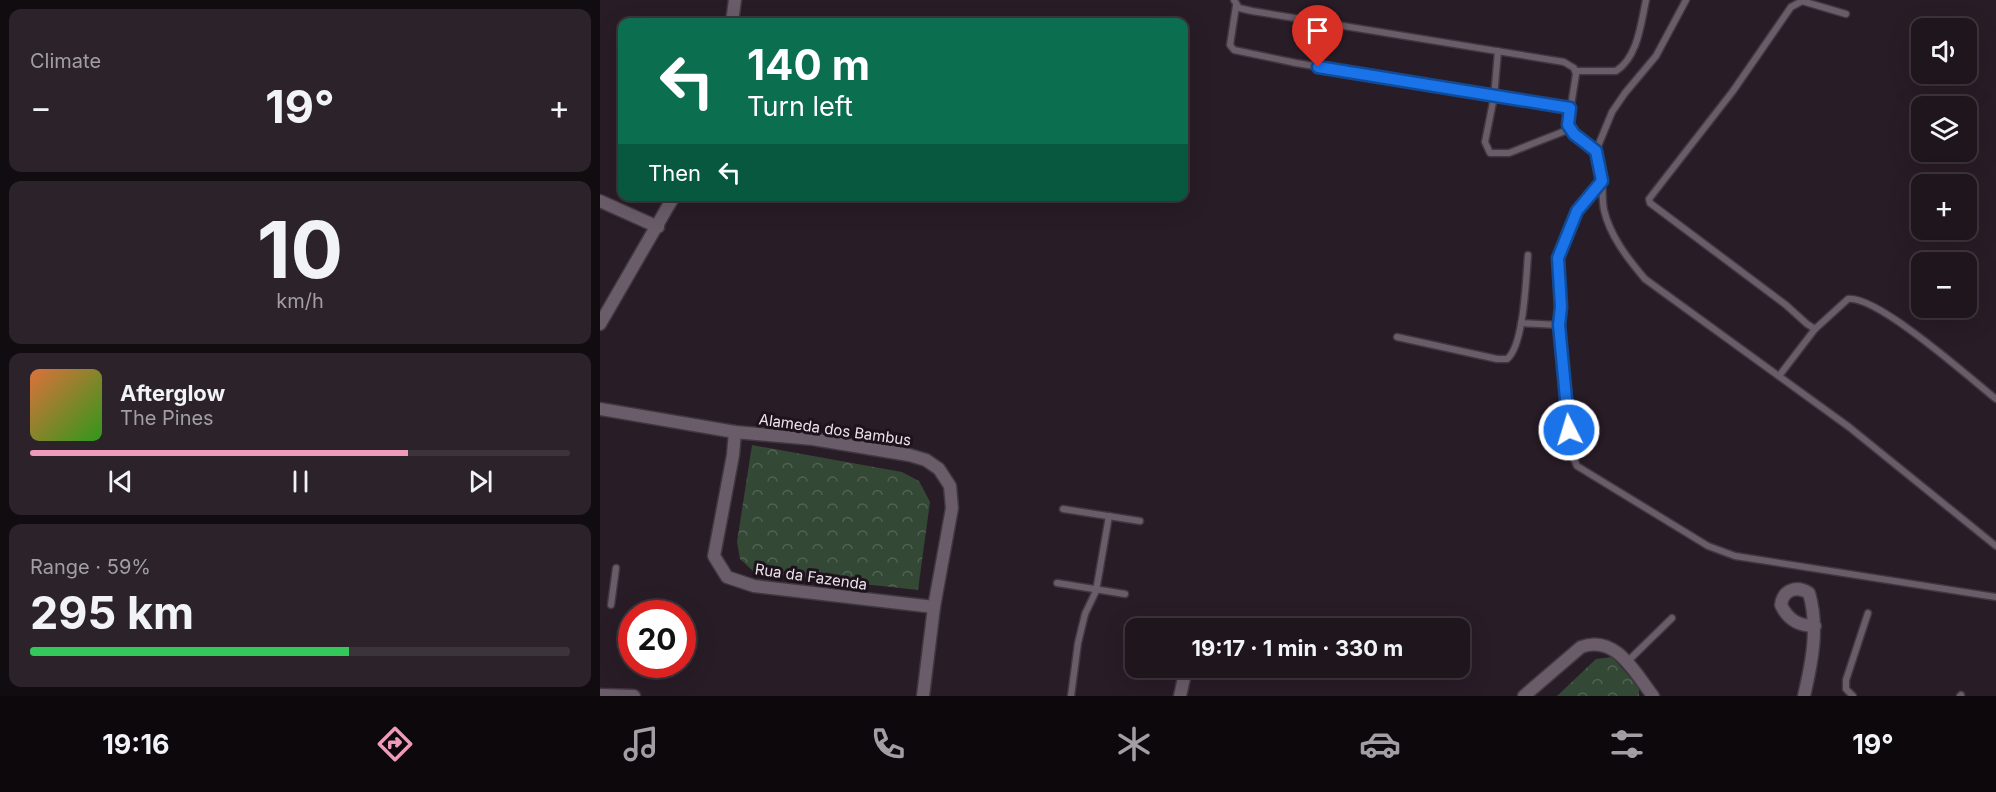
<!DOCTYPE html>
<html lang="en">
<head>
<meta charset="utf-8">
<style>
  :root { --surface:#1e151d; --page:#2b222a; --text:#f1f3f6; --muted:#a19fa4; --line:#3c343b; --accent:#ef9ab8 }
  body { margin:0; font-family:Inter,sans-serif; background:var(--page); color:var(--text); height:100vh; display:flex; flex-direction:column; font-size:22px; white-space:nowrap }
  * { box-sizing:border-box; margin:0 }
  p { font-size:20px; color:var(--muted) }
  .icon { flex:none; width:33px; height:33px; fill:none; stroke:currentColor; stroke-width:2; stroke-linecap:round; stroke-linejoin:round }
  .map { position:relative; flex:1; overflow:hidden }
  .sheet { display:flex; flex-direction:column; gap:9px; padding:9px; background:#100c10; width:600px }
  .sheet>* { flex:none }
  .hud { position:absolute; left:18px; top:18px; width:570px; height:183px; border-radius:12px; box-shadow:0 6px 24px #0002,0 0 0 2px var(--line); background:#0b6e4f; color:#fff; overflow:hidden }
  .tools { position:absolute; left:1311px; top:18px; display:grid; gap:12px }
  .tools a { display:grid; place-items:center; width:66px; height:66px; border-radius:12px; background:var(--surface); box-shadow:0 6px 24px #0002,0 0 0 2px var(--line); font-size:30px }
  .speed { position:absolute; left:18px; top:600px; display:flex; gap:12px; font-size:30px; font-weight:700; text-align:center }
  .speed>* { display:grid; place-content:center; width:78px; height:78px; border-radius:50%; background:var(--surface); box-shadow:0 6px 24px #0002,0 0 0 2px var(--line); line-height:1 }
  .speed .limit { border:9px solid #d22; background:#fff; color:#111 }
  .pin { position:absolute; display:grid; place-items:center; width:51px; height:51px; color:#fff; margin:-62px -26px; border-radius:50% 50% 50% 0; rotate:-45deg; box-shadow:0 0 6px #0007 }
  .pin .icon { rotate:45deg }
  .me { position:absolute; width:66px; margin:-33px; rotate:355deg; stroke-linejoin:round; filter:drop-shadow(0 0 4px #0008) }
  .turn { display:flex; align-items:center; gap:21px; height:126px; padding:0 30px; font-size:27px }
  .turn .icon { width:78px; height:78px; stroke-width:2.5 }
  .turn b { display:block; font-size:42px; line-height:51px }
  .then { display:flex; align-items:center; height:57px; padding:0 30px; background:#0003; gap:12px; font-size:22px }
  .big { font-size:45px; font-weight:700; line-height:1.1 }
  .sheet .widget { flex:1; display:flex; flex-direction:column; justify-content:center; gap:9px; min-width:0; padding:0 21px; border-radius:12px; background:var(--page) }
  .sheet .dial { align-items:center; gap:0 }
  .dial b { font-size:78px; line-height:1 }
  .song { display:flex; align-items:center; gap:18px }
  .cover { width:72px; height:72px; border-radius:9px; background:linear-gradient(135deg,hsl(20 70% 55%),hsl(110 70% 35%)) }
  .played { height:6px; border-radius:3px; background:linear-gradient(90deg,var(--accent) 70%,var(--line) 70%) }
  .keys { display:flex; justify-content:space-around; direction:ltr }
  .heat { display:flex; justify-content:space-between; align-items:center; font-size:33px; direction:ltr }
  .charge { height:9px; border-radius:4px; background:linear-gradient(90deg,#34c759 59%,var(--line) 0) }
  .trip { position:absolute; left:525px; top:618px; width:345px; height:60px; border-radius:12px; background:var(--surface); box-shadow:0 6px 24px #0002,0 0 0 2px var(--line); font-weight:700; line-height:60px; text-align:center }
  .menu { display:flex; height:96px; justify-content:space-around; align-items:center; background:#0c080c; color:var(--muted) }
  .menu .icon { width:42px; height:42px }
  .menu .selected { color:var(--accent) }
  .menu b { font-size:27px; color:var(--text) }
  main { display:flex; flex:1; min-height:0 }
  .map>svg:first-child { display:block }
  .park { fill:url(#park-crowns) }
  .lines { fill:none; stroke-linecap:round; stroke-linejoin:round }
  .lane-casing { stroke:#403840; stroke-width:9 }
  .street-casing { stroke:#403840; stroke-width:15 }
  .lane { stroke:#6a5c69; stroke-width:6 }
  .street { stroke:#6a5c69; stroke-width:12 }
  .route-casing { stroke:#114b97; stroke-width:15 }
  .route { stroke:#1a73e8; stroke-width:10 }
  .labels { text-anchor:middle; stroke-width:6; stroke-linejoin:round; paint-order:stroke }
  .street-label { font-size:15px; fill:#ece4eb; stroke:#1e131d }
</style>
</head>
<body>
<main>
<section class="sheet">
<div class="widget"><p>Climate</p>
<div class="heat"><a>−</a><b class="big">19°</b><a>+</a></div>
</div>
<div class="widget dial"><b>10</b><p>km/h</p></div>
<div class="widget">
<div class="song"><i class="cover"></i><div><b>Afterglow</b><p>The Pines</p></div></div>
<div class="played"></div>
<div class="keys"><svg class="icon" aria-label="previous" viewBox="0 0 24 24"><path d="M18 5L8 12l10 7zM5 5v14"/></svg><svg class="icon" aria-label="pause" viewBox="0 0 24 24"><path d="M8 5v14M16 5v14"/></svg><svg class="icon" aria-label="next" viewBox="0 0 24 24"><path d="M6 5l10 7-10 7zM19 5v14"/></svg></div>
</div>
<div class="widget"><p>Range · 59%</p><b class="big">295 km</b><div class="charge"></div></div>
</section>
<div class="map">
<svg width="1396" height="696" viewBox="0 0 1396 696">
  <defs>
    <pattern id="park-crowns" width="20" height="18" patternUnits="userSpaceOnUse" patternTransform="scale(1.5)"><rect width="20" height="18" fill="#344836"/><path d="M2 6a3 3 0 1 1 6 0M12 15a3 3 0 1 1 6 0" fill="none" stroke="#526253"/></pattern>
  </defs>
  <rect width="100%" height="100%" fill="#281c27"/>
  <g class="park">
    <polygon points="152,445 302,472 319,481 330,502 318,590 154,572 140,559 137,542"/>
    <polygon points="1012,657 1039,687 1039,696 957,696 996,659"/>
  </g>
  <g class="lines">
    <defs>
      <g id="lane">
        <polyline points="634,0 639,8 652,11 964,62 974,68 976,74 968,125 974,134 996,151"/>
        <polyline points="636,6 630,45 634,50 696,63 970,108"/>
        <polyline points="898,51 894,97 885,142 890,153 909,153 970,129"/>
        <path d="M976,71H1016C1038,57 1041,23 1046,0"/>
        <path d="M1002,181C1003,190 1002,201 1004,210C1010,236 1028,259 1045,279L1249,427L1396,546"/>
        <polyline points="921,323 959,325 961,307 958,258 977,211 1002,181 996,151 1012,112 1025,93 1056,56 1086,0"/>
        <polyline points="959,325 971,452 977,466 1108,546 1135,556 1396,597"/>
        <path d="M1215,329L1248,299C1277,295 1370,378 1396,399"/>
        <path d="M797,337L897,359H907C924,346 926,278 928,255"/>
        <polyline points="1179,376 1215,329 1207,324 1186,305 1050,203 1049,199 1133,91 1191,7 1202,1 1246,14"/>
        <polyline points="463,509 540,521"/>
        <polyline points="457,583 525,594"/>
        <polyline points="11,605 16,568"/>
        <polyline points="1027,662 1072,618"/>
        <polyline points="471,696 478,643 485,614 496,591 509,516"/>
        <polyline points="1253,696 1246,689 1246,680 1268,613"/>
        <polyline points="1360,696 1361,695"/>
      </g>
      <g id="street">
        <polyline points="132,22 135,0"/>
        <polyline points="0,201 58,227"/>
        <polyline points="0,324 74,196"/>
        <polyline points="0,409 135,432 213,439 309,455 326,460 339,469 350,486 352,508 334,607 323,696"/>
        <polyline points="135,432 133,455 114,556 127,577 154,586 334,607"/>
        <polyline points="0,695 34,696"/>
        <polyline points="580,696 586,669"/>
        <path d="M924,696L981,647C1016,634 1035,673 1053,696"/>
        <path d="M1204,696C1212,662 1219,627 1209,593C1196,585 1183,590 1181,605C1188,620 1199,626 1215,626"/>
      </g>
    </defs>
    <use href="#lane" class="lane-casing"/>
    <use href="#street" class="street-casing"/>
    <use href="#lane" class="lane"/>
    <use href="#street" class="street"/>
  </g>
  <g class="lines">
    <defs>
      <polyline id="route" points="718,67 970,108 968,125 974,134 996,151 1002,181 977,211 958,258 961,307 959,325 969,430"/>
    </defs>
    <use href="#route" class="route-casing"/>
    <use href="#route" class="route"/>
  </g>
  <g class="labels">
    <g class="street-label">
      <text transform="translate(235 430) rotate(8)" y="5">Alameda dos Bambus</text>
      <text transform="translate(211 577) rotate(8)" y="5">Rua da Fazenda</text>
    </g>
  </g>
</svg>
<div class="tools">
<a><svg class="icon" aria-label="sound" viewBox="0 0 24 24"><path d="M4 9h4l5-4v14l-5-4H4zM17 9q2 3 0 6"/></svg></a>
<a><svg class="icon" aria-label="layers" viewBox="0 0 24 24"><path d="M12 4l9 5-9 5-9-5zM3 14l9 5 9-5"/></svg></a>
<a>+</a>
<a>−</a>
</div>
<div class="speed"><div class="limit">20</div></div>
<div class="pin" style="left:718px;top:67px;background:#d93025"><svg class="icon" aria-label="arrive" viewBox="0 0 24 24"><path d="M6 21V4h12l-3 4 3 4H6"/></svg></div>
<svg class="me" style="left:969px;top:430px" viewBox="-20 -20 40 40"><circle r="17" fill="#1a73e8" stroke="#fff" stroke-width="3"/><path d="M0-11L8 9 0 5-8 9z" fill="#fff"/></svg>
<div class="trip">19:17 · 1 min · 330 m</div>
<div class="hud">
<div class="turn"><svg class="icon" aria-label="left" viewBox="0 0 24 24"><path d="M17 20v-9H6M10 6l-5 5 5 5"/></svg><div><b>140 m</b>Turn left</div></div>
<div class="then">Then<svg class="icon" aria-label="left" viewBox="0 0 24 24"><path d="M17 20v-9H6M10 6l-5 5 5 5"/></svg></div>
</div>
</div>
</main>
<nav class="menu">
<b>19:16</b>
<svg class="icon selected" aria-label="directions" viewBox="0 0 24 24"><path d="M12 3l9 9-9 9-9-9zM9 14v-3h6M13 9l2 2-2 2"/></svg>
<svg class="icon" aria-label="music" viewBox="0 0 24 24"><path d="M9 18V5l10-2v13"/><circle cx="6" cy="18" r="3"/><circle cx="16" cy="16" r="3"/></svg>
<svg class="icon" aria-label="phone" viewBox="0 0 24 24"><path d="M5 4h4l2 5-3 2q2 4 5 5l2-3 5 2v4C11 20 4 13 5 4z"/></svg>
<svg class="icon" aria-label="climate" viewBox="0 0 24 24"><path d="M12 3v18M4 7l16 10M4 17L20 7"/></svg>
<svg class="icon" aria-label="car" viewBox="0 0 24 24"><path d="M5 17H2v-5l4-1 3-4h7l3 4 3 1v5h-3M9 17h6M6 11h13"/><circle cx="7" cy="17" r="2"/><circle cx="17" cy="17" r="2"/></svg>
<svg class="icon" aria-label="filters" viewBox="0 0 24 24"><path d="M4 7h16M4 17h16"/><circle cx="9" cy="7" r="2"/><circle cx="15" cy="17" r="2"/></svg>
<b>19°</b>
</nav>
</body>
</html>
